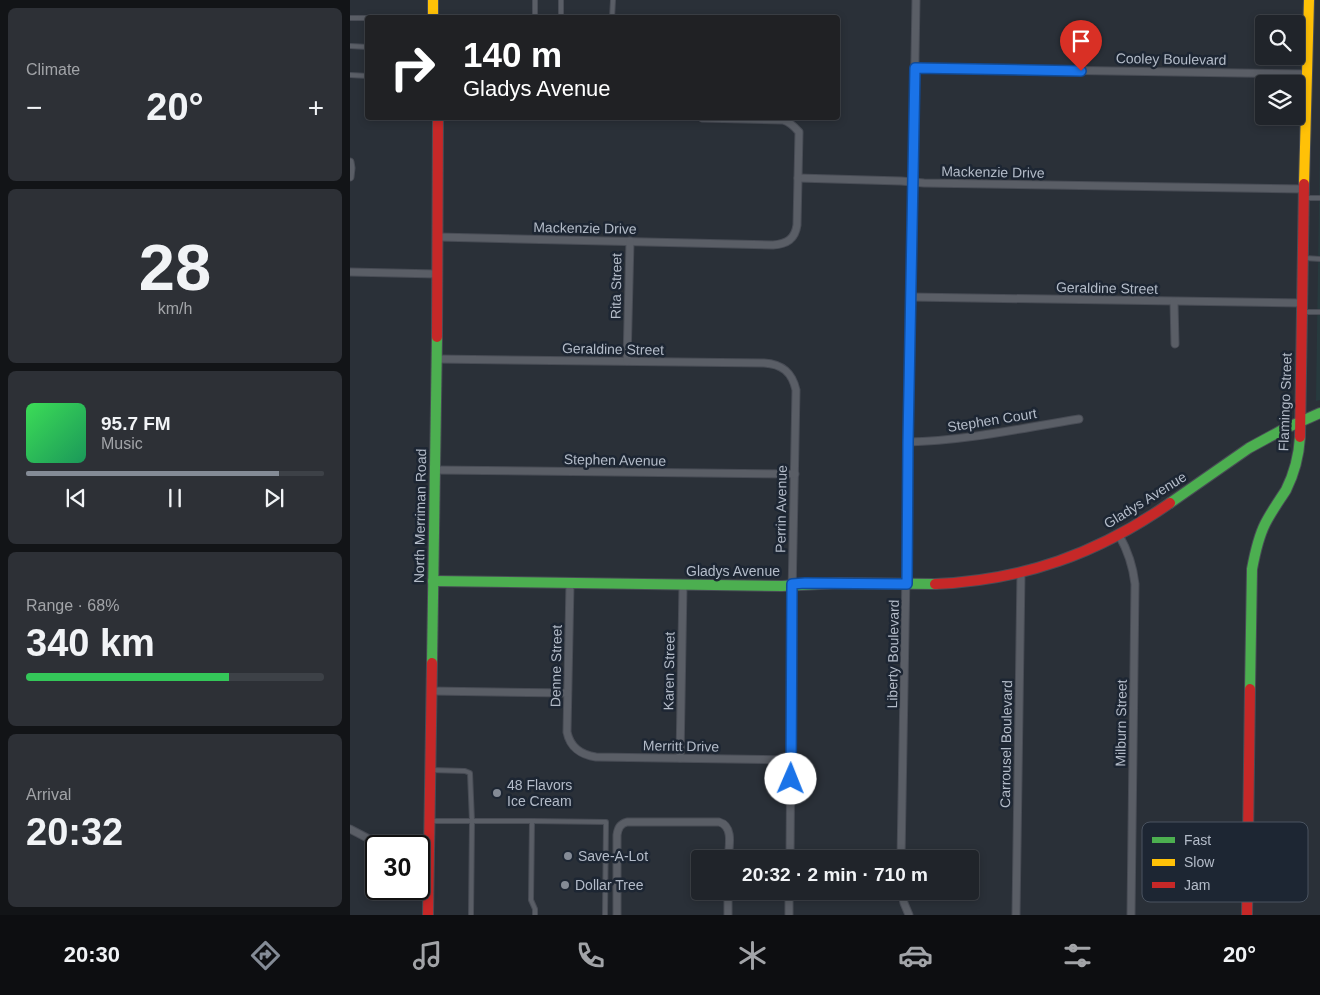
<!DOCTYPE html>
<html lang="en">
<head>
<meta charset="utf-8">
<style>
  :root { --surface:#20242a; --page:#2d3036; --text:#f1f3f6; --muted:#a2a4a8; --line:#3d4147; --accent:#848b96 }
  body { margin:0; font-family:Arial,sans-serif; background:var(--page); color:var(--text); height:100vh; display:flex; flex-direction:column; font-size:19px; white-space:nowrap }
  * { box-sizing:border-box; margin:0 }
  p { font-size:16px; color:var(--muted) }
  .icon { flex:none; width:28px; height:28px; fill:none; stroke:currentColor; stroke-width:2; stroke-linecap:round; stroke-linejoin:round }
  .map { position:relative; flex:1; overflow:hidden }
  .sheet { display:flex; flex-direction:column; gap:8px; padding:8px; background:#121417; width:350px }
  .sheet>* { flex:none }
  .hud { position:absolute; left:15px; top:15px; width:475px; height:105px; border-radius:5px; box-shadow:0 2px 8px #0003,0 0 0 1px var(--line); background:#202124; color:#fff; overflow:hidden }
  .tools { position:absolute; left:905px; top:15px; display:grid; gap:10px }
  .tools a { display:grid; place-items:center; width:50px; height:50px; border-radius:5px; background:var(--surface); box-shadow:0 2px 8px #0003,0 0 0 1px var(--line); font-size:25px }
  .speed { position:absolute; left:15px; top:835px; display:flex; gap:10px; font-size:25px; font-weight:700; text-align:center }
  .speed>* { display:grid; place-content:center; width:65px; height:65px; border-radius:50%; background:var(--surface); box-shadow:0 2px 8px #0003,0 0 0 1px var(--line); line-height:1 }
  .speed .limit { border:2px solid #111; border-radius:8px; background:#fff; color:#111 }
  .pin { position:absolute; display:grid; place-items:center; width:42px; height:42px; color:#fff; margin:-51px -21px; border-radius:50% 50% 50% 0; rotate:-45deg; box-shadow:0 0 5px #0007 }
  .pin .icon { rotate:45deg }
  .me { position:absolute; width:55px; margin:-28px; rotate:1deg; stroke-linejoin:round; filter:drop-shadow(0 0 4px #0008) }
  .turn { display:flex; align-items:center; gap:18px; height:105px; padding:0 15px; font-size:22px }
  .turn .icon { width:65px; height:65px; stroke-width:2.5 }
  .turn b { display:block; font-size:35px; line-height:42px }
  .big { font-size:38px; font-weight:800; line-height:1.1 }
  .sheet .widget { flex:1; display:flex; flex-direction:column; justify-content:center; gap:8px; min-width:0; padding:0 18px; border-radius:8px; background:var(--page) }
  .sheet .dial { align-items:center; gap:0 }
  .dial b { font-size:65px; line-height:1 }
  .song { display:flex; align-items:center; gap:15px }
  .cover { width:60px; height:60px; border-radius:8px; background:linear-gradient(135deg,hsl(130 70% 55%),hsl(150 70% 35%)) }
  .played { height:5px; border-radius:2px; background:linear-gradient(90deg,var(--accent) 85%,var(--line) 85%) }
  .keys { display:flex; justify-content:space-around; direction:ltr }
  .heat { display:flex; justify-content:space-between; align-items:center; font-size:28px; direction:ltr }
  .charge { height:8px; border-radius:4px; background:linear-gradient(90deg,#34c759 68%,var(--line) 0) }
  .trip { position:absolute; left:341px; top:850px; width:288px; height:50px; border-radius:5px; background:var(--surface); box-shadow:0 2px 8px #0003,0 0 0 1px var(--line); font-weight:800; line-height:50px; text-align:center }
  .dock { display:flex; height:80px; justify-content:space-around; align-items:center; background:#0d0e11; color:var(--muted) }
  .dock .icon { width:35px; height:35px }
  .dock .current { color:var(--accent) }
  .dock b { font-size:22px; color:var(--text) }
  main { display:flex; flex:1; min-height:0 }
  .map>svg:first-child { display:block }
  .green { fill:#273a3e }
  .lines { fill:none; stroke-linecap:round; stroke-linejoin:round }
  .lane-casing { stroke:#484c55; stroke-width:6 }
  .street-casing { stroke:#484c55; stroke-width:9 }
  .fast-casing { stroke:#484c55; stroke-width:12 }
  .slow-casing { stroke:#484c55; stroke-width:12 }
  .jam-casing { stroke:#484c55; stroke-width:12 }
  .lane { stroke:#5a5e66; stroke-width:4 }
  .street { stroke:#5a5e66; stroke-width:7 }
  .fast { stroke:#4caf50; stroke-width:10 }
  .slow { stroke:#ffc107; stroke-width:10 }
  .jam { stroke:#c62828; stroke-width:10 }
  .route-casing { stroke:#114b97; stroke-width:12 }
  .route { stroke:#1a73e8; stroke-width:9 }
  .poi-dot { fill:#848b96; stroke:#1d2633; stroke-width:2 }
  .labels { text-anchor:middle; stroke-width:5; stroke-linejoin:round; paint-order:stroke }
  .street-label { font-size:14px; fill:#b4bcc9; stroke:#1d2633 }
  .poi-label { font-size:14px; fill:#b4bcc9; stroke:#1d2633; text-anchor:start }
  .key { fill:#1d2633; stroke:#4a5360; stroke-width:1 }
  .key-label { font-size:14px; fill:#b4bcc9 }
</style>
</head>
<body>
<main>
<section class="sheet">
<div class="widget"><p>Climate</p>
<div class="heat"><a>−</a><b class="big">20°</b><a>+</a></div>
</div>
<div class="widget dial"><b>28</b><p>km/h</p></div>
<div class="widget">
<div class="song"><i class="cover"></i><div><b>95.7 FM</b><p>Music</p></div></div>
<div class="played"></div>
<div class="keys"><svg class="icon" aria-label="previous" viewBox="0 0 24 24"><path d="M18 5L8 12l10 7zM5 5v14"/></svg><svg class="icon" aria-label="pause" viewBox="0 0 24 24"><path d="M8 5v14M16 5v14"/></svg><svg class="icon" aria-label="next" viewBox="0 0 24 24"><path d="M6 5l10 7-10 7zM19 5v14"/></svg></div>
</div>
<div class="widget"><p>Range · 68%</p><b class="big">340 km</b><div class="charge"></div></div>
<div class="widget"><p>Arrival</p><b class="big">20:32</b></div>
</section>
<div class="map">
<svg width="970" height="915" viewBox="0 0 970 915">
  <rect width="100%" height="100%" fill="#2a3038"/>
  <polygon class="green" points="970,140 970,400 966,401"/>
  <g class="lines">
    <defs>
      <g id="lane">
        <polyline points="0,18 18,18"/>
        <polyline points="185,18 185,0"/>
        <polyline points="211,18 211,0"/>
        <polyline points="262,18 263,0"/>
        <polyline points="0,46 18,47"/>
        <polyline points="0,75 18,76"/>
        <polyline points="954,198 970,198"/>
        <polyline points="955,258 970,259"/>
        <polyline points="952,312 970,312"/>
        <polyline points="79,821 122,821 120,773 115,771 81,770"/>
        <polyline points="182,821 256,822 255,915"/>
        <polyline points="121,915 122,821 182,821 181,900 185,909 185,915"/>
      </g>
      <g id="street">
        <polyline points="565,68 957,74"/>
        <polyline points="0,162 1,168 0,177"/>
        <polyline points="448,178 551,181 574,183 954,189"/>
        <path d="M88,237L423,245C437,244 445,239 447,225L449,132C444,126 440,122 433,120L352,118"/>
        <polyline points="0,272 87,274"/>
        <polyline points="560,297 952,303"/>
        <polyline points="824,302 825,344"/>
        <path d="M86,359L414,363C432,364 442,372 446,390L442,595L440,859"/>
        <polyline points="277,361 280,241"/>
        <path d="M558,442C615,441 672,428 729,419"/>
        <polyline points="85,470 445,474"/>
        <path d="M769,535C778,551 783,566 785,584L781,915"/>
        <path d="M220,583L217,732C220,747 231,755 246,757L441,760"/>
        <polyline points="81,691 217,693"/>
        <polyline points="330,758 333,585"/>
        <polyline points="0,829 23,841 53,846"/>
        <polyline points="68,846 79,846"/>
        <polyline points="551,859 566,0"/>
        <polyline points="551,891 554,903 559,915"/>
        <path d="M267,915V835C268,828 270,824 277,822H369C384,826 379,847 378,859"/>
        <polyline points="378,915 378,891"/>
        <polyline points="439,915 439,891"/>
        <polyline points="666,915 671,572"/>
      </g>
      <g id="fast">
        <polyline points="820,503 899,448 934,429 970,413"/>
        <polyline points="83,581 432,586 489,583 585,584"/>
        <polyline points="82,663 87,337"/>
        <path d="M900,689L902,569C905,553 908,538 915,524C921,512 929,501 936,490C944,474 949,454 950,437"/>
      </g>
      <g id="slow">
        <polyline points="83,0 83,18"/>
        <polyline points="954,184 959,0"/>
      </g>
      <g id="jam">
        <polyline points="87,337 88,118"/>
        <polyline points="950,437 954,184"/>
        <path d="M585,584C674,580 747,554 820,503"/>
        <polyline points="78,915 82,663"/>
        <polyline points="897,915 900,689"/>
      </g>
    </defs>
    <use href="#lane" class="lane-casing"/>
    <use href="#street" class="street-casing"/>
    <use href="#fast" class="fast-casing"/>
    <use href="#slow" class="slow-casing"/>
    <use href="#jam" class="jam-casing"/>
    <use href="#lane" class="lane"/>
    <use href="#street" class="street"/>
    <use href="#fast" class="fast"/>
    <use href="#slow" class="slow"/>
    <use href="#jam" class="jam"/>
  </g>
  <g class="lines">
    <defs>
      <polyline id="route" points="441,779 442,584 455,583 557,584 558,442 565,68 731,71"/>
    </defs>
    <use href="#route" class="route-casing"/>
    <use href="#route" class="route"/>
  </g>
  <g class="poi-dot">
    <circle cx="147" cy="793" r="5"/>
    <circle cx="218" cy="856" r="5"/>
    <circle cx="215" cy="885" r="5"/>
  </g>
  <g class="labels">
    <g class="street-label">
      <text transform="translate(821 59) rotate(1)" y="5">Cooley Boulevard</text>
      <text transform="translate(643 172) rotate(1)" y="5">Mackenzie Drive</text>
      <text transform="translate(235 228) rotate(1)" y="5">Mackenzie Drive</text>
      <text transform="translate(266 286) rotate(-89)" y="5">Rita Street</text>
      <text transform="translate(757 288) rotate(1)" y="5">Geraldine Street</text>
      <text transform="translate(263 349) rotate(1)" y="5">Geraldine Street</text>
      <text transform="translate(935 402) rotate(-88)" y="5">Flamingo Street</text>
      <text transform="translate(642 420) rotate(-9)" y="5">Stephen Court</text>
      <text transform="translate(265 460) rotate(1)" y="5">Stephen Avenue</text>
      <text transform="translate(795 500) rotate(-32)" y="5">Gladys Avenue</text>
      <text transform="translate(431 509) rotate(-89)" y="5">Perrin Avenue</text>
      <text transform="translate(70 516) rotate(-89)" y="5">North Merriman Road</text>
      <text x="383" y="576">Gladys Avenue</text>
      <text transform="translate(543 654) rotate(-89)" y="5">Liberty Boulevard</text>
      <text transform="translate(206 666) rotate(-89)" y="5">Denne Street</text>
      <text transform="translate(319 671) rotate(-89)" y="5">Karen Street</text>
      <text transform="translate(771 723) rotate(-89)" y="5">Milburn Street</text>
      <text transform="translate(656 744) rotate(-89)" y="5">Carrousel Boulevard</text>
      <text transform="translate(331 746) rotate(1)" y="5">Merritt Drive</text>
    </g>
    <g class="poi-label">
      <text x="157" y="790">48 Flavors<tspan x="157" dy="16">Ice Cream</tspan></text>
      <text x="228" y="861">Save-A-Lot</text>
      <text x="225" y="890">Dollar Tree</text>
    </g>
  </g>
  <rect x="792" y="822" width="166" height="80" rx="8" class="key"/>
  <rect x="802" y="837" width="23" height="6" fill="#4caf50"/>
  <rect x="802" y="859" width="23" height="7" fill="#ffc107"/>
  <rect x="802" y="882" width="23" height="6" fill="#c62828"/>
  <g class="key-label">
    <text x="834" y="845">Fast</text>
    <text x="834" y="867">Slow</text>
    <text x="834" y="890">Jam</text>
  </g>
</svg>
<div class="tools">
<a><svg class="icon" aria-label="search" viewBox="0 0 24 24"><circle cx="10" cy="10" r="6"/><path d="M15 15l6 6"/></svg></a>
<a><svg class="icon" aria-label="layers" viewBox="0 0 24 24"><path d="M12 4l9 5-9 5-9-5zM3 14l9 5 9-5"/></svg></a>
</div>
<div class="speed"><div class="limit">30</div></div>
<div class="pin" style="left:731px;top:71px;background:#d93025"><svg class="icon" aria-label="arrive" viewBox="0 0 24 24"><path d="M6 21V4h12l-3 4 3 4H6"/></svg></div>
<svg class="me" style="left:441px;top:779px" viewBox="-20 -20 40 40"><circle r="19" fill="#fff"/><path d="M0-13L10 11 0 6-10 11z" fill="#1a73e8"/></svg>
<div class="trip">20:32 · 2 min · 710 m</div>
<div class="hud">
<div class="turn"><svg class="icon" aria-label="right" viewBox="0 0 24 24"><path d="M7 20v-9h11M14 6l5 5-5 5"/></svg><div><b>140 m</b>Gladys Avenue</div></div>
</div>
</div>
</main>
<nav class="dock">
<b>20:30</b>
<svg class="icon current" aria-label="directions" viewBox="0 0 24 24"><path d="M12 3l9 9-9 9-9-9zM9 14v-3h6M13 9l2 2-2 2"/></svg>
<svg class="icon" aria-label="music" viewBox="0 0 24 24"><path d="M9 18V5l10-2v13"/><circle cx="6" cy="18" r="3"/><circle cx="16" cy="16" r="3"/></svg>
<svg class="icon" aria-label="phone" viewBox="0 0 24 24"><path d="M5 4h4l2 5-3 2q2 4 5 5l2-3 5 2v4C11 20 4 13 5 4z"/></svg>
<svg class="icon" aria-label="climate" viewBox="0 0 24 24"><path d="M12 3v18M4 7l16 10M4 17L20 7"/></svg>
<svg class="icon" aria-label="car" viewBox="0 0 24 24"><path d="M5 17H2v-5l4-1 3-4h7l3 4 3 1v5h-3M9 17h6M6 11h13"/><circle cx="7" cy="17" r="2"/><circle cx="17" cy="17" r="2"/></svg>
<svg class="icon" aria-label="filters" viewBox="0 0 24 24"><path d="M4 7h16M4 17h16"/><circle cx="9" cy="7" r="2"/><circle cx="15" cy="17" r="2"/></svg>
<b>20°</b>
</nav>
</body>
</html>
